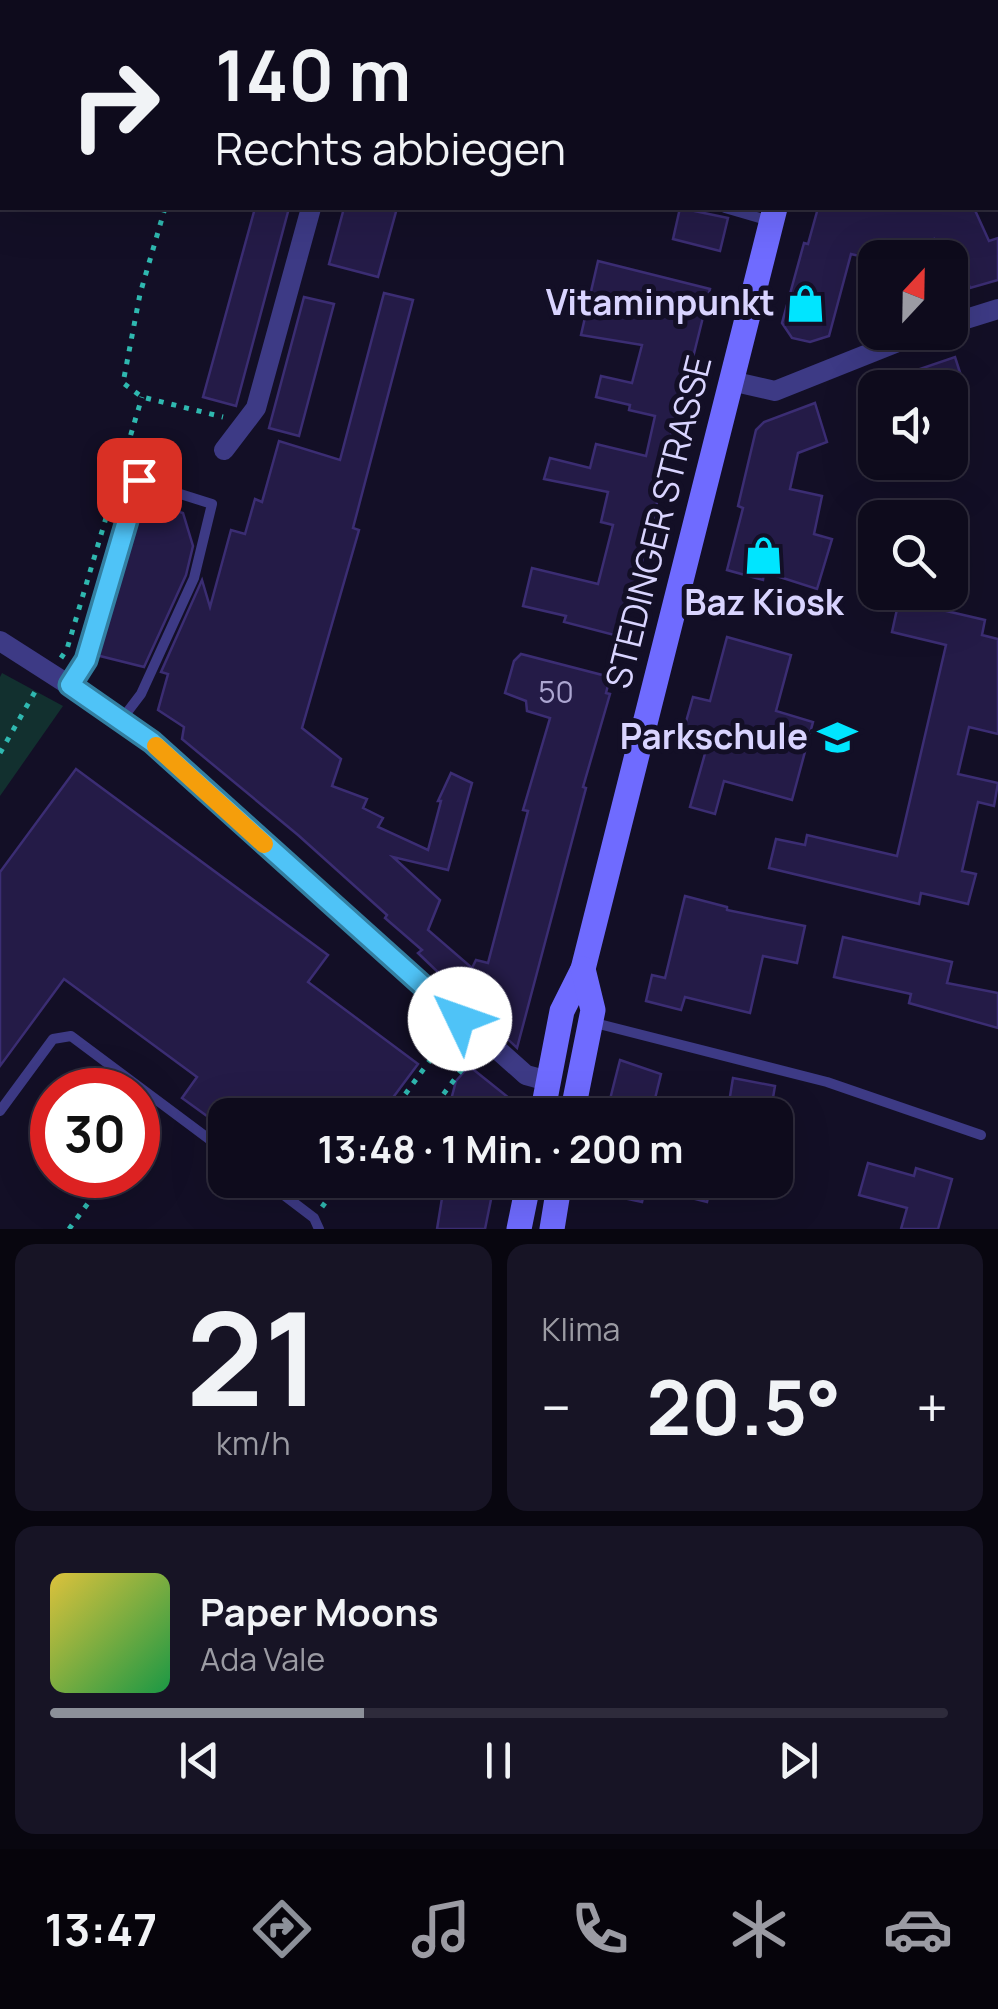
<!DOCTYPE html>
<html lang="de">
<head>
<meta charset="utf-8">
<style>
  :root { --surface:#0e0b1c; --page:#171425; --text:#f1f3f6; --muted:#9b9ba3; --line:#2e2b3b; --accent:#8c9099 }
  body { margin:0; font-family:Manrope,sans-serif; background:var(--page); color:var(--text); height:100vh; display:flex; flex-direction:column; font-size:38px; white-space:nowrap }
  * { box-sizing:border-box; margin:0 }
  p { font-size:32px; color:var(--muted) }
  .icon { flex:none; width:55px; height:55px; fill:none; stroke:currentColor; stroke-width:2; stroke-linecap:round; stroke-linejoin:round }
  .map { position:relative; height:1229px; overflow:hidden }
  .side { display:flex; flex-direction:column; gap:15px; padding:15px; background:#08060f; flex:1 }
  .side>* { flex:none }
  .guide { position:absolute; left:0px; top:0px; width:1000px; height:210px; box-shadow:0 10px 40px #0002,0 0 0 2px var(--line); background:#0e0b1c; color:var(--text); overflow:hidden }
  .needle { width:65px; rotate:22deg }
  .tools { position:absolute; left:858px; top:240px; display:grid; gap:20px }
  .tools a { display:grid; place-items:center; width:110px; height:110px; border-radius:20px; background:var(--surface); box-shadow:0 10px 40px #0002,0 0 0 2px var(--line); font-size:50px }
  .speed { position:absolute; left:30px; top:1068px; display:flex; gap:20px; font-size:50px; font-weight:700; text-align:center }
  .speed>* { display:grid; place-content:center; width:130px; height:130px; border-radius:50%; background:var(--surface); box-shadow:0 10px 40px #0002,0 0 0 2px var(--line); line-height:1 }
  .speed .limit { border:15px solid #d22; background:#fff; color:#111 }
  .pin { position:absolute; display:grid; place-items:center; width:85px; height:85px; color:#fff; margin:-42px; border-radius:20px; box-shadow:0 5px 15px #0006 }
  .me { position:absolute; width:110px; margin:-55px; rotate:312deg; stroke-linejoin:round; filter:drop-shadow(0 0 8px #0008) }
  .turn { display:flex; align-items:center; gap:35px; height:210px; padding:0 50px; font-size:45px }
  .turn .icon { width:130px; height:130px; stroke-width:2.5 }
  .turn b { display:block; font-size:70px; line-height:85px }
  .big { font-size:75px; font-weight:700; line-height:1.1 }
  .side .tile { flex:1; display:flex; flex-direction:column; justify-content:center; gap:15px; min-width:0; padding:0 35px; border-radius:20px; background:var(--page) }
  .side .dial { align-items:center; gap:0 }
  .dial b { font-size:130px; line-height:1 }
  .song { display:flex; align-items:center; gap:30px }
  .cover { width:120px; height:120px; border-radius:15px; background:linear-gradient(135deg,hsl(50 70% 55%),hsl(140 70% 35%)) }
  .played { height:10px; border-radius:5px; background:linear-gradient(90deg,var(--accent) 35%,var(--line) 35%) }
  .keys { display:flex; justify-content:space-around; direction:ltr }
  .heat { display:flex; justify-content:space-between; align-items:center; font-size:55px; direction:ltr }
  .side .tiles { flex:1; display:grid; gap:15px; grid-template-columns:1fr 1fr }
  .tile:last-child { grid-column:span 2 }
  .trip { position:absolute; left:208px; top:1098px; width:585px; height:100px; border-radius:20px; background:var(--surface); box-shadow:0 10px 40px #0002,0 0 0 2px var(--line); font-weight:700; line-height:100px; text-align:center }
  .tabs { display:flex; height:160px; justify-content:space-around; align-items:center; background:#06040b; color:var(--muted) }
  .tabs .icon { width:70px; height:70px }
  .tabs .active { color:var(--accent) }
  .tabs b { font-size:45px; color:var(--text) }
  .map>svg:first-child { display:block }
  .green { fill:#12302f }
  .building { fill:#241b47; stroke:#3b2d73; stroke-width:2.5 }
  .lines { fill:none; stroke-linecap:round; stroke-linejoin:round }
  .path { stroke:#2fb8b0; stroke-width:5; stroke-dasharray:5 8; stroke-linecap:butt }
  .service { stroke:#3d3a85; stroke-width:10 }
  .minor { stroke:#3d3a85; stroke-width:20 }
  .secondary { stroke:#6f6bff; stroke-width:25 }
  .route-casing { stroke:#337fa1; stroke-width:25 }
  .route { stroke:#4fc3f7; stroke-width:18 }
  .slow { stroke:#f59e0b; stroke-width:18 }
  .labels { text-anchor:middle; stroke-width:10; stroke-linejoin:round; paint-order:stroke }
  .number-label { font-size:30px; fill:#aca6d1 }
  .poi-label { font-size:35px; font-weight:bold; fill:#d9d4ff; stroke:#130f26; text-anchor:end }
  .street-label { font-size:35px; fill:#d9d4ff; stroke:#130f26 }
</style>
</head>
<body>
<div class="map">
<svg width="998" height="1229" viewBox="0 0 998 1229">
  <rect width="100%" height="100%" fill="#130f26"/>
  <polygon class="green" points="2,673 63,706 0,796 0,677"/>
  <g class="building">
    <polygon points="255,208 289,208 236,406 203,397"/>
    <polygon points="344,208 397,208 378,277 329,264"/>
    <polygon points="680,208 728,218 720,251 673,239"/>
    <polygon points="818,208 974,208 989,241 998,238 998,280 970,288 967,280 950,285 950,258 939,258 934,239 906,251 903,245 872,259 851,254 829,336 810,342 792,338 782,323 804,243 808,244"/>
    <polygon points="598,261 710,289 677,422 674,421 654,517 622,637 564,622 566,616 523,606 532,568 598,584 613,525 601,522 608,492 544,479 550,458 590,468 596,444 646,456 655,416 629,410 630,405 596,397 601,376 632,383 642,345 581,335"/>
    <polygon points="384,293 413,300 353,528 359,530 302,728 341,759 332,786 367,799 363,808 383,818 378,827 428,850 441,801 438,801 451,773 472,783 448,870 393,857 440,900 428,930 472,968 476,960 488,963 528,811 523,810 550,718 527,711 526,701 505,693 514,661 521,654 610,677 606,693 610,694 583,787 586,788 517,1048 418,953 422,950 385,918 387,915 298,835 182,739 184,727 158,710 168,674 161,672 202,580 210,607 231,530 245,534 255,499 262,502 279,441 340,460"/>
    <polygon points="304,297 334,304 299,436 269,428"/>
    <polygon points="955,357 965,388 873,388 873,385"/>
    <polygon points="815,403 827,442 798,453 790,489 822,496 814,534 832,539 817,589 764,572 763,580 727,570 743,508 738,506 756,430 764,422"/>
    <polygon points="156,505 183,513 193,546 186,575 144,667 96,655 136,520"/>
    <polygon points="899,600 985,620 982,635 998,639 998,734 969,727 958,774 998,783 994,806 978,802 962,871 976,874 968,904 921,893 919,904 769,868 776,839 805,845 807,835 897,856 946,645 892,632"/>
    <polygon points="727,637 791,655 776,711 813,722 792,800 724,781 715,814 690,807 706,750 680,743 693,697 710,701"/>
    <polygon points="76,769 328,955 308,982 418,1064 380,1115 225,1115 225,1129 182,1098 197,1077 64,979 0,1066 0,872"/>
    <polygon points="685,896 727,907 727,910 805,926 797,963 763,956 750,1013 685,997 681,1010 646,1001 652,975 665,978"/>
    <polygon points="843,937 952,962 947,983 998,993 998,1028 909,1003 911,994 834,977"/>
    <polygon points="620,1060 661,1074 651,1115 606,1115"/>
    <polygon points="469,1066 509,1098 509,1115 447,1115 456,1081"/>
    <polygon points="733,1078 775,1086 770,1115 727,1115"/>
    <polygon points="868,1163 914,1176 916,1168 952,1179 938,1229 901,1229 907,1208 859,1195"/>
    <polygon points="455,1180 495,1180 485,1229 437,1229 443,1192 452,1193"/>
    <polygon points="583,1180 647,1180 642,1202 582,1189"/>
    <polygon points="649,1180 712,1180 707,1202 648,1187"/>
  </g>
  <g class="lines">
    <g class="path">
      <polyline points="223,2 224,0"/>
      <polyline points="165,208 140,294 123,383 142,397 223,417"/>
      <polyline points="61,658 67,649 142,397"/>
      <polyline points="0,753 36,690"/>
      <polyline points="390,1115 450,1033"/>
      <polyline points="428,1115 474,1053"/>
      <polyline points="138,1136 154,1114"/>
      <polyline points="322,1207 342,1180"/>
      <polyline points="69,1229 109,1175"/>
    </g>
    <g class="service">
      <polyline points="725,208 770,221"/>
      <polyline points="70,685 86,659 139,481 212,504 194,578 141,694 122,719"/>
      <polyline points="591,1022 827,1082 981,1135"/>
      <polyline points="0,1111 53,1039 71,1036 225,1151"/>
      <polyline points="264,1180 314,1218 319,1229"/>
    </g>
    <g class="minor">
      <polyline points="114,2 114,0"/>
      <polyline points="367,2 368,0"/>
      <polyline points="0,135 2,135"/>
      <polyline points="950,324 998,309"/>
      <polyline points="731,381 775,391 923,332"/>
      <polyline points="224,450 256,408 311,208"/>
      <polyline points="0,641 122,719 152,742 526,1075 548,1081"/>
    </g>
    <g class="secondary">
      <polyline points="828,2 828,0"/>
      <polyline points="542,1115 562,1011 583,969 775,208"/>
      <polyline points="572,1115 593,1010 583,969"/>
      <polyline points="519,1229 529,1180"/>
      <polyline points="552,1229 560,1180"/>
    </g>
  </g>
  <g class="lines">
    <defs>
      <polyline id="route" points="139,480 86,660 70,685 152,742 460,1019"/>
    </defs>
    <use href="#route" class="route-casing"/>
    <use href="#route" class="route"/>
    <polyline class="slow" points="156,746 264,844"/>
  </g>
  <defs>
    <symbol id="shop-bare" viewBox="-9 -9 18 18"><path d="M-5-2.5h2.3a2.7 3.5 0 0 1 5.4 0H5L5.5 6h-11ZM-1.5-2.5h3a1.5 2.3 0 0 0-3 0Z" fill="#00e5ff" stroke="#130f26" stroke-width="2.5" paint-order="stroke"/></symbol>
    <symbol id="school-bare" viewBox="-9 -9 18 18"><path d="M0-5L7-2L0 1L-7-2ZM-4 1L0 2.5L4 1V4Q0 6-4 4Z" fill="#00e5ff" stroke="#130f26" stroke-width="2.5" paint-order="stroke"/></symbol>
  </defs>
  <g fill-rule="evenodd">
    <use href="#shop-bare" x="778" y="276" width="55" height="55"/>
    <use href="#shop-bare" x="736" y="528" width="55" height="55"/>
    <use href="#school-bare" x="810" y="710" width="55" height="55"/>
  </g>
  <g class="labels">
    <g class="number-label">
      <text x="556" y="703">50</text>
    </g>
    <g class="poi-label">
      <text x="775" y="315">Vitaminpunkt</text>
      <text x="764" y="615" text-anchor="middle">Baz Kiosk</text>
      <text x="808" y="749">Parkschule</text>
    </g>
    <g class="street-label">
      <text transform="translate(659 522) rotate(-76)" y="12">STEDINGER STRASSE</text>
    </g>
  </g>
</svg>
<div class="tools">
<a><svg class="needle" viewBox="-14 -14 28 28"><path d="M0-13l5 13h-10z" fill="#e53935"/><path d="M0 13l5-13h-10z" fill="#9b9ba3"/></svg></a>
<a><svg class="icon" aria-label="sound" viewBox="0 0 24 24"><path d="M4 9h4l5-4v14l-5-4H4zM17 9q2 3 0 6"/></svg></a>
<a><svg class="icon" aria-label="search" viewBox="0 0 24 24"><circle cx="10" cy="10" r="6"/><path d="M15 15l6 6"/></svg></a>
</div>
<div class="speed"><div class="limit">30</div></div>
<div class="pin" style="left:139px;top:480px;background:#d93025"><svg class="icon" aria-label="arrive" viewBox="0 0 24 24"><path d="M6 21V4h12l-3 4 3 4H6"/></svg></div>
<svg class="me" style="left:460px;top:1019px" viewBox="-20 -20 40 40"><circle r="19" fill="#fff"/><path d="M0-13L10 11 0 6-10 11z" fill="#4fc3f7"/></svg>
<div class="trip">13:48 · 1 Min. · 200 m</div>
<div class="guide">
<div class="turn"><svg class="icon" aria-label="right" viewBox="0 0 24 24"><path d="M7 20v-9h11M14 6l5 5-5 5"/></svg><div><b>140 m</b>Rechts abbiegen</div></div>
</div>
</div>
<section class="side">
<div class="tiles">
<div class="tile dial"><b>21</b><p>km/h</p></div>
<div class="tile"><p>Klima</p>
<div class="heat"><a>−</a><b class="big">20.5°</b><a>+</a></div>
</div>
<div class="tile">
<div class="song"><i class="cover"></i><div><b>Paper Moons</b><p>Ada Vale</p></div></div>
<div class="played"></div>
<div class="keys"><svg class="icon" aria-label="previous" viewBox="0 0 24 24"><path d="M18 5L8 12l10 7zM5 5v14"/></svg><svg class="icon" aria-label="pause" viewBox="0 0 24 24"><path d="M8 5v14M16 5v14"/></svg><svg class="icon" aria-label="next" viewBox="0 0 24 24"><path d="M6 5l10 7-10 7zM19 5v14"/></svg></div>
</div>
</div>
</section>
<nav class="tabs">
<b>13:47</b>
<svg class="icon active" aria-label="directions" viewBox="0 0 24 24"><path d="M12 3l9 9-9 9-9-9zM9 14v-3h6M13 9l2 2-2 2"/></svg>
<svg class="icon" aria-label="music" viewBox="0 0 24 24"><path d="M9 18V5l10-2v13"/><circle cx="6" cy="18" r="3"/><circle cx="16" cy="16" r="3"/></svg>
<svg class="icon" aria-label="phone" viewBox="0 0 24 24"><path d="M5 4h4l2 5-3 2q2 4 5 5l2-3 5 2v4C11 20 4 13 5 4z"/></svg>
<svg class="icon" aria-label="climate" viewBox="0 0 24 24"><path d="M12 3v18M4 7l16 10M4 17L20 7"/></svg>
<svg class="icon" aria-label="car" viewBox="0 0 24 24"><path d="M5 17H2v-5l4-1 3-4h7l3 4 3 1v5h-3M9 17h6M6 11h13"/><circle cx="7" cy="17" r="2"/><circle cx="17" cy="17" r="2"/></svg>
</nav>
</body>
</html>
